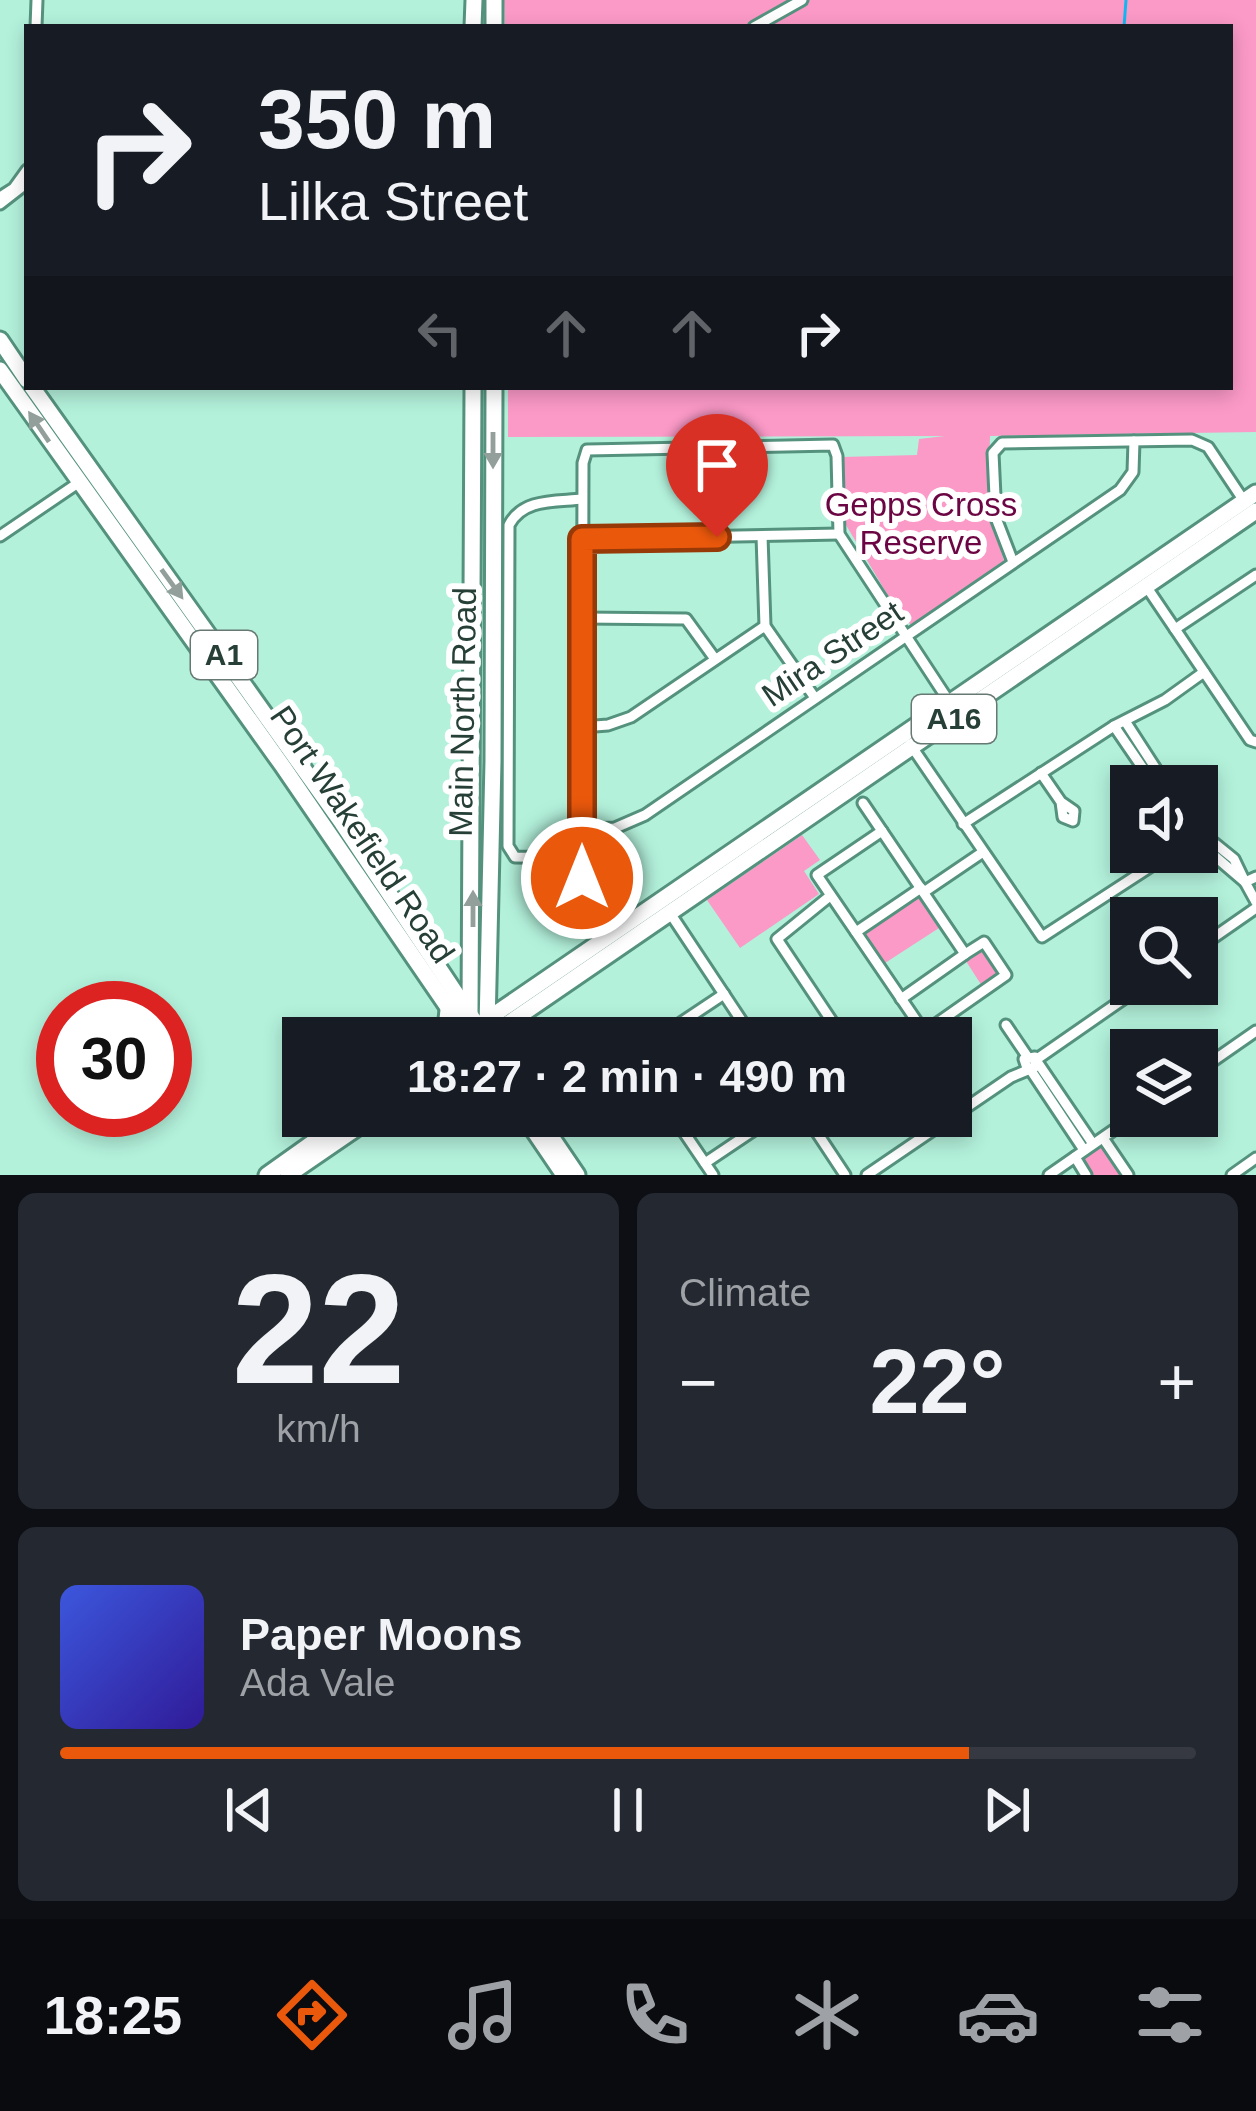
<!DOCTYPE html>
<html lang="en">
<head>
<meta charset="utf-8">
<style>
  :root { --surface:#171b24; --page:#242831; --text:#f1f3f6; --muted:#9ea1a6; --line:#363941; --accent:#ea580c }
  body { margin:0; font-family:Arial,sans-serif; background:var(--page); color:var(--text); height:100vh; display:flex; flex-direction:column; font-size:45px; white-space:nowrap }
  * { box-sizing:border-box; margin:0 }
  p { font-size:39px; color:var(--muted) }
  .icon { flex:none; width:66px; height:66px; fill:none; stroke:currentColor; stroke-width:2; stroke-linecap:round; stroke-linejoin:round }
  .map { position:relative; height:1175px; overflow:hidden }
  .panel { display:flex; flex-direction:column; gap:18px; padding:18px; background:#0d0f14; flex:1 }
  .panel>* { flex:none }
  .top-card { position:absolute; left:24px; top:24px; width:1209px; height:366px; border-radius:0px; box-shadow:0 6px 18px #0003; background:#171b24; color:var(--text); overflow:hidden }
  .controls { position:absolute; left:1110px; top:765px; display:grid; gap:24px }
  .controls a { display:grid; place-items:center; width:108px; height:108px; border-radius:0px; background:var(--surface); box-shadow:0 6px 18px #0003; font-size:60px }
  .speed { position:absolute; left:36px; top:981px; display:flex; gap:24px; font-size:60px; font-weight:700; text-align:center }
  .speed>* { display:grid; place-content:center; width:156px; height:156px; border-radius:50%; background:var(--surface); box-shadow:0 6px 18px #0003; line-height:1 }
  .speed .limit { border:18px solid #d22; background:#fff; color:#111 }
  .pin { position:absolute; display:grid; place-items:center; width:102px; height:102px; color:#fff; margin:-123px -51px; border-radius:50% 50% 50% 0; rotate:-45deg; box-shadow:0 0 12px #0007 }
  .pin .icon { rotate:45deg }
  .me { position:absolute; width:132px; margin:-66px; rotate:0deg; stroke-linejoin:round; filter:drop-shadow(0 0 9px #0008) }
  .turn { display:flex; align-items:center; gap:42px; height:252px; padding:0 36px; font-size:54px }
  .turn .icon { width:156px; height:156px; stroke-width:2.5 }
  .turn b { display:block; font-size:84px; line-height:102px }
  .lanes { display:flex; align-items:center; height:114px; padding:0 36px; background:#0003; justify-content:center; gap:60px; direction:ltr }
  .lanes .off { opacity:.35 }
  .big { font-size:90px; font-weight:800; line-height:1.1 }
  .panel .widget { flex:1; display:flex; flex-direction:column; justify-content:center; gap:18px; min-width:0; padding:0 42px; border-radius:18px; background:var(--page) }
  .panel .dial { align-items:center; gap:0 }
  .dial b { font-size:156px; line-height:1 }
  .song { display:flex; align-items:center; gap:36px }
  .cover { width:144px; height:144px; border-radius:18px; background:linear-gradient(135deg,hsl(230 70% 55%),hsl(250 70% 35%)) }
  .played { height:12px; border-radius:6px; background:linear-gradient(90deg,var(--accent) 80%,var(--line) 80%) }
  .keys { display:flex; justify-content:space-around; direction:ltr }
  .heat { display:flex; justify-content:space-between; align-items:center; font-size:66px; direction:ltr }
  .panel .tiles { flex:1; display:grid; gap:18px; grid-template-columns:1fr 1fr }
  .widget:last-child { grid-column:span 2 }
  .trip { position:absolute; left:282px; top:1017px; width:690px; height:120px; border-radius:0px; background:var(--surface); box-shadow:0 6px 18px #0003; font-weight:800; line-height:120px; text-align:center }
  .tab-bar { display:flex; height:192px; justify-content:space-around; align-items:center; background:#090b0e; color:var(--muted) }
  .tab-bar .icon { width:84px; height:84px }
  .tab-bar .current { color:var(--accent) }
  .tab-bar b { font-size:54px; color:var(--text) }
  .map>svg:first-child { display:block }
  .green { fill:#fb99c7 }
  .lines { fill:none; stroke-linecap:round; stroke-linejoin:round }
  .stream { stroke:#0fb8f3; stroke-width:3 }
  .minor-casing { stroke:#55927e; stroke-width:15 }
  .highway-casing { stroke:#55927e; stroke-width:21 }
  .minor { stroke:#fff; stroke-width:9 }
  .highway { stroke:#fff; stroke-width:15 }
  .oneway { fill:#929f9b }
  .route-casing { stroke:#983908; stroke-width:30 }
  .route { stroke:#ea580c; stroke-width:21 }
  .labels { text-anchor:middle; stroke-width:12; stroke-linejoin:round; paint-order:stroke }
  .shield { fill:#fff; stroke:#677973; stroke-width:3 }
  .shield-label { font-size:30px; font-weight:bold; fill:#263f37 }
  .park-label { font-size:33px; fill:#6b0543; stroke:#fff }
  .street-label { font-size:33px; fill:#263f37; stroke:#fff }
</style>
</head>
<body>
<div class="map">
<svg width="1256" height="1175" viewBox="0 0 1256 1175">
  <rect width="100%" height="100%" fill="#b3f1db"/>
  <g class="green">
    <polygon points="504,0 1256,0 1256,432 990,436 988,507 1004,561 912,625 902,619 846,525 842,457 917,455 919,439 945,436 508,437 508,387 1230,387 1230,27 505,27"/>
    <polygon points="802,835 820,860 804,871 819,894 740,948 707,900"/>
    <polygon points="919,897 939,928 885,963 865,933"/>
    <polygon points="983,945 1002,973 982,986 964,958"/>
    <polygon points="1101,1143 1105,1146 1124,1175 1091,1175 1080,1159"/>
  </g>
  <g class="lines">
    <polyline class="stream" points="1124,27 1126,0"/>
    <defs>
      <g id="minor">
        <polyline points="36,27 37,0"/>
        <polyline points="754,27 802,0"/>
        <polyline points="0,197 14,188 27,170"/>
        <polyline points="0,204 27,183"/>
        <polyline points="0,536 78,483"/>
        <polyline points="762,536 765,626 815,698"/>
        <polyline points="582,539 839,534"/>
        <polyline points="1013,562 996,518 993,453 1002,443 1192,440 1208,447 1244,501"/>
        <polyline points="1146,586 1250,740 1256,742"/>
        <polyline points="583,618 686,619 715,659"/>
        <polyline points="1175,629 1256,575"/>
        <polyline points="1125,721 1167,786"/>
        <polyline points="1114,726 1155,786"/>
        <polyline points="582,727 608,725 631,717 765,626"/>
        <polyline points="910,744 1042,937 1173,852"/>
        <polyline points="1041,773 1061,802 1074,811 1073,821 1063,817 1061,802"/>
        <polyline points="863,803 965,954 984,942 1006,975 916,1038"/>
        <polyline points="963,824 1114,726 1165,700 1204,672"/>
        <polyline points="582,829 615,828 645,815 1120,490 1133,472 1134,441"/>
        <polyline points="1197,829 1234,859 1245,882 1197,841"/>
        <polyline points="882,831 817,875 924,1032"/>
        <path d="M581,858L515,857L508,846L509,525C523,498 556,502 582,499"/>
        <polyline points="1256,877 1245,882 1256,902"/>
        <polyline points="924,892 983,852"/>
        <polyline points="830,896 777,939 843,1038"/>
        <polyline points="670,913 753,1038"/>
        <polyline points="856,932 921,888"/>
        <polyline points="613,933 587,893 582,878 583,463 587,450 833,445 837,456 839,534 952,706"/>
        <polyline points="1197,949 1256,908"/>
        <polyline points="901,999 965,954"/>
        <polyline points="1006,1025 1027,1056"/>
        <polyline points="658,1038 724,994"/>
        <polyline points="803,1038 830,1019"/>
        <polyline points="1037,1059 1145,984"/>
        <polyline points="1038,1063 1093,1144"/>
        <polyline points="1030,1069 1084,1150"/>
        <polyline points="1197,1072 1256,1031"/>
        <polyline points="673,1116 713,1175"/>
        <polyline points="806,1116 845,1175"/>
        <polyline points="1103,1138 1128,1175"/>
        <polyline points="1075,1157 1086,1175"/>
        <polyline points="705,1163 775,1116"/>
        <polyline points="867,1175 1011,1077 1035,1067 1035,1057 1024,1059 1027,1068"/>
        <polyline points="1049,1175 1134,1116"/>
        <polyline points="1232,1175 1256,1158"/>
      </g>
      <g id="highway">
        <polyline points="494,0 494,27"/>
        <polyline points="473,27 474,0"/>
        <polyline points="0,340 27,380"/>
        <polyline points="0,370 282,765 469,1038"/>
        <polyline points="32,387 342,823 481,1031"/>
        <polyline points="470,1014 473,387"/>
        <polyline points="487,1026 493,761 494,387"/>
        <polyline points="445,1038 448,1010"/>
        <polyline points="460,1038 1256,493"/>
        <polyline points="487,1038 1256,511"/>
        <polyline points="524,1116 564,1175"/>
        <polyline points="537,1116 577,1175"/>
        <polyline points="267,1175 350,1116"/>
        <polyline points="288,1175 374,1116"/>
      </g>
    </defs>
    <use href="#minor" class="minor-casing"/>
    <use href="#highway" class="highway-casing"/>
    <use href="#minor" class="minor"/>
    <use href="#highway" class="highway"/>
  </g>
  <defs><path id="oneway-solid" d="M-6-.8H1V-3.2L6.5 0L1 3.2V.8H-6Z" transform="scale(3)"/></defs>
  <g class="oneway">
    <use href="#oneway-solid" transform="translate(39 427) rotate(-124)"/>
    <use href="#oneway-solid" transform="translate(493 450) rotate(90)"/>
    <use href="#oneway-solid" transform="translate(172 584) rotate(54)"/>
    <use href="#oneway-solid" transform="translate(473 909) rotate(-90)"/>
  </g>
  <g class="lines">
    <defs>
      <polyline id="route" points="582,878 582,539 717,537"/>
    </defs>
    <use href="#route" class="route-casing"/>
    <use href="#route" class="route"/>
  </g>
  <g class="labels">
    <g class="shield">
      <rect x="191" y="631" width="66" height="48" rx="9"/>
      <rect x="912" y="695" width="84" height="48" rx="9"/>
    </g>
    <g class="shield-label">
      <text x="224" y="665">A1</text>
      <text x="954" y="729">A16</text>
    </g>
    <g class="park-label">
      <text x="921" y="516">Gepps Cross<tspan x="921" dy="38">Reserve</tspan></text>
    </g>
    <g class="street-label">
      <text transform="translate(832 653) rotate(-34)" y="12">Mira Street</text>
      <text transform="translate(462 712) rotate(-89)" y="12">Main North Road</text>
      <text transform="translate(363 834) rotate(56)" y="12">Port Wakefield Road</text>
    </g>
  </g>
</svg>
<div class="controls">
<a><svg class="icon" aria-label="sound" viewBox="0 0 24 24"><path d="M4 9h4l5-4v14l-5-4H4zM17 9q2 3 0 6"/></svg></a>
<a><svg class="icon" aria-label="search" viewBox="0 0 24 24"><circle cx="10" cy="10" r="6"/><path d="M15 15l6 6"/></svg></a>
<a><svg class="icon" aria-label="layers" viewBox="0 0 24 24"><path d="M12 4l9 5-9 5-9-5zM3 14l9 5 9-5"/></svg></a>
</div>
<div class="speed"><div class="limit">30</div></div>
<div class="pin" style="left:717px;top:537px;background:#d93025"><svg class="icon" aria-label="arrive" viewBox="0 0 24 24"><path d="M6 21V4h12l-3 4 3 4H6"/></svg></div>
<svg class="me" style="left:582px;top:878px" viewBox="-20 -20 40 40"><circle r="17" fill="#ea580c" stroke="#fff" stroke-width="3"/><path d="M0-11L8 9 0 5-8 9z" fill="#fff"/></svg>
<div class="trip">18:27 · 2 min · 490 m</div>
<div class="top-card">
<div class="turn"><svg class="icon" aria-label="right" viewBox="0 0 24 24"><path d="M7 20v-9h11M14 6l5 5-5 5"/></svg><div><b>350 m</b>Lilka Street</div></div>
<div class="lanes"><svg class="icon off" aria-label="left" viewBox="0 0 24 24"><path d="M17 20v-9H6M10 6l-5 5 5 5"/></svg><svg class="icon off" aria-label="ahead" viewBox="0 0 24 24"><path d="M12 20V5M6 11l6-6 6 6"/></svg><svg class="icon off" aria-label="ahead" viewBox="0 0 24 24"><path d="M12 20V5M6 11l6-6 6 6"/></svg><svg class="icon" aria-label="right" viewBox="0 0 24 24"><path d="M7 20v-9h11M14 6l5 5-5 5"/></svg></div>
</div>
</div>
<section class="panel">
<div class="tiles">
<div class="widget dial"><b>22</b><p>km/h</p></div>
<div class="widget"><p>Climate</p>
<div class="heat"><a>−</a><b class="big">22°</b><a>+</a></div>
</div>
<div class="widget">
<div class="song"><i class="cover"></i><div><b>Paper Moons</b><p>Ada Vale</p></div></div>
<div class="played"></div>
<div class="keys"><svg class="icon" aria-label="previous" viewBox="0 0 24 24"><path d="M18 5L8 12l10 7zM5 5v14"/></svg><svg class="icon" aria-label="pause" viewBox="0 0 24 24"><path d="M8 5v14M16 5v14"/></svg><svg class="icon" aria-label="next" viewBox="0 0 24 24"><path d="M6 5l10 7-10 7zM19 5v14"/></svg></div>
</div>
</div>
</section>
<nav class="tab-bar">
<b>18:25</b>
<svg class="icon current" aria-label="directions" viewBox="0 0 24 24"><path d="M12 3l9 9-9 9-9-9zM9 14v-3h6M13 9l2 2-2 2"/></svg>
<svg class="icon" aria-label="music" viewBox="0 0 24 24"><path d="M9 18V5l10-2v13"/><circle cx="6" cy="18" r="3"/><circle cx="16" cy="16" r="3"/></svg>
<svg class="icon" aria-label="phone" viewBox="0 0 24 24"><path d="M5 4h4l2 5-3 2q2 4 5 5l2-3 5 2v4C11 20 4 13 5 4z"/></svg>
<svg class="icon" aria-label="climate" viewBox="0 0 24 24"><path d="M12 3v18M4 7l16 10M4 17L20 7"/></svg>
<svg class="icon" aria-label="car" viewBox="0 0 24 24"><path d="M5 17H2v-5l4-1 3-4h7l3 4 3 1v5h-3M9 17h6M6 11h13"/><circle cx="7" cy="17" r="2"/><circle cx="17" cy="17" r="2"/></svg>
<svg class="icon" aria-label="filters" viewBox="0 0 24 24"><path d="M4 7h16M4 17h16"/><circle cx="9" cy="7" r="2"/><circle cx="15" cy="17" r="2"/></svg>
</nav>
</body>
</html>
